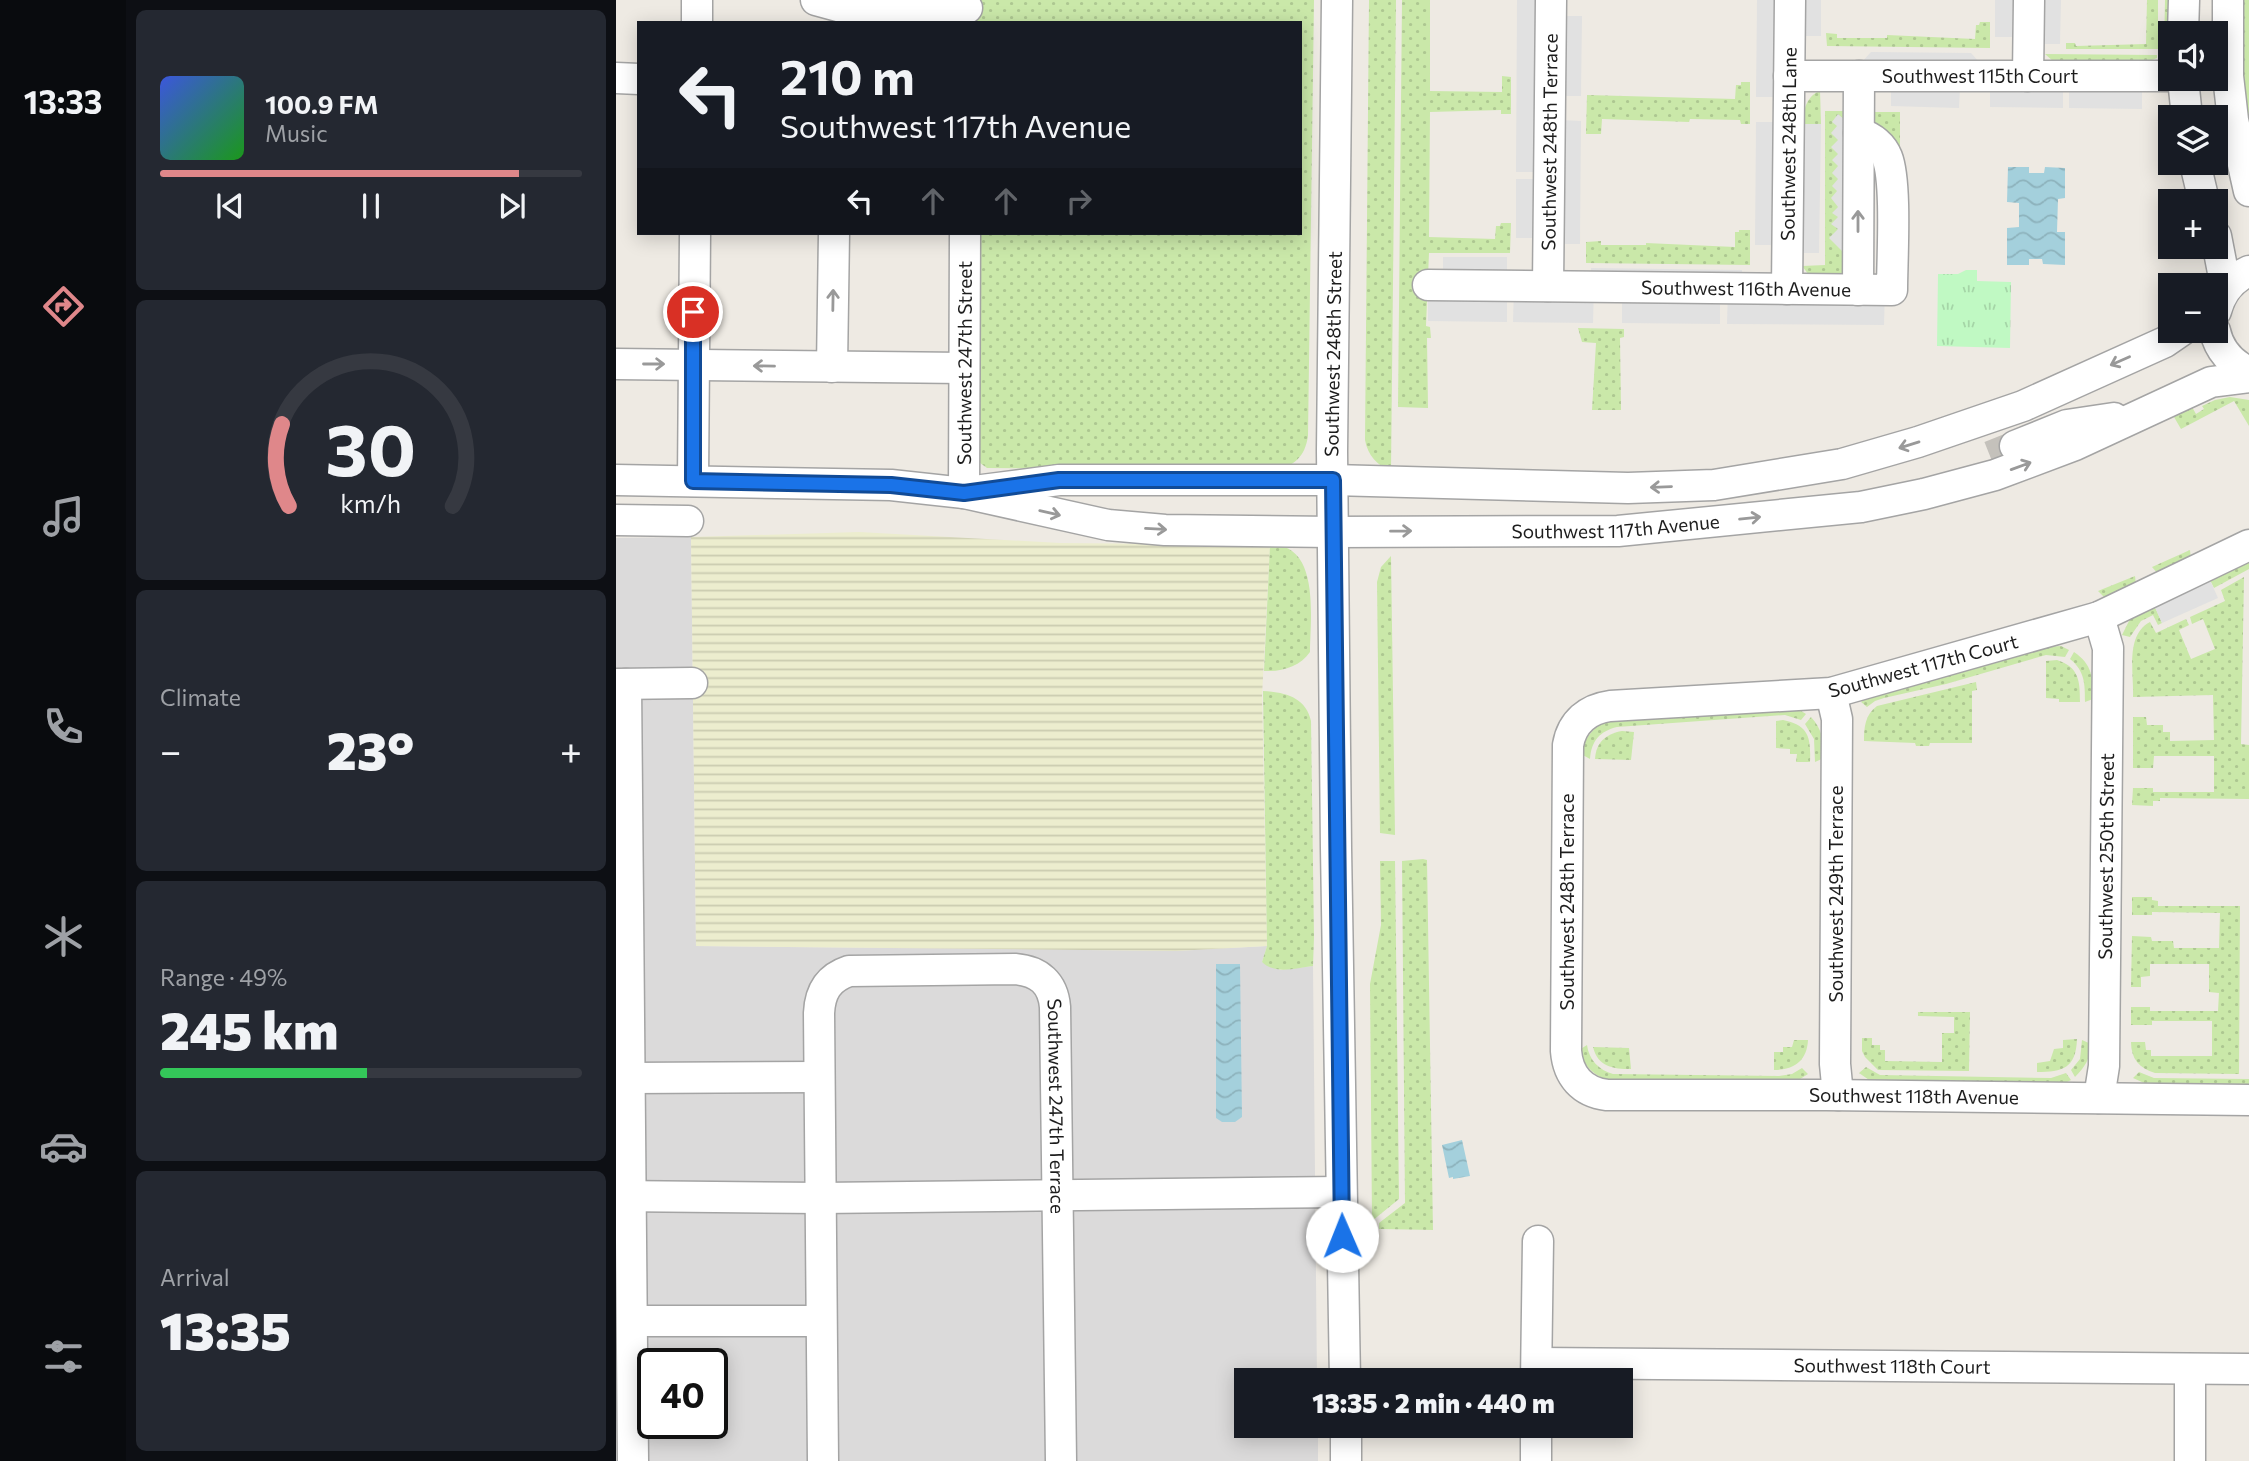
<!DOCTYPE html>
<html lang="en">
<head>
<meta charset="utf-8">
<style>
  :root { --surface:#171b24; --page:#242831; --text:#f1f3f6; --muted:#9ea1a6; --line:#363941; --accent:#df878a }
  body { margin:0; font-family:Commissioner,sans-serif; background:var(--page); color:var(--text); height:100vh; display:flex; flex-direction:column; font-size:26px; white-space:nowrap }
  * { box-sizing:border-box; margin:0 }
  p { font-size:23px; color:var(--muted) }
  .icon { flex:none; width:38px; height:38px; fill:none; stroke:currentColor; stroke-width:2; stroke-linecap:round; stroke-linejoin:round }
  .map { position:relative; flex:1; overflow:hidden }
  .drawer { display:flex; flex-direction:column; gap:10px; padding:10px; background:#0d0f14; width:490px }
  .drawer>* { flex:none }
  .banner { position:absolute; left:21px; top:21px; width:665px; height:214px; border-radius:0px; box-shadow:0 4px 18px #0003; background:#171b24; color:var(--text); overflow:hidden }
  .buttons { position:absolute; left:1542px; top:21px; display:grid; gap:14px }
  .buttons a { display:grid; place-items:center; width:70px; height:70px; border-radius:0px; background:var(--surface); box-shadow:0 4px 18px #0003; font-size:35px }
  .speed { position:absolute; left:21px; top:1348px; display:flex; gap:14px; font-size:35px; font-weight:700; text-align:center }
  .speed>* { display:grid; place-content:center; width:91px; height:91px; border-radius:50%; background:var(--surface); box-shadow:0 4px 18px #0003; line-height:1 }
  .speed .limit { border:4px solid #111; border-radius:10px; background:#fff; color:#111 }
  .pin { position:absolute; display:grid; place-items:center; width:60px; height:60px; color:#fff; margin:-30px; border:4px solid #fff; border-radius:50%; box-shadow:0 2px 7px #0007 }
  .me { position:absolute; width:77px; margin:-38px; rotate:359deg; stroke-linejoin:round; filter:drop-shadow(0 0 5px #0008) }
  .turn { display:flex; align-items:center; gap:24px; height:147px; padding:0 28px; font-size:32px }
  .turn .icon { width:91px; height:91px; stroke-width:2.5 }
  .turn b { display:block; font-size:49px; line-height:60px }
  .lanes { display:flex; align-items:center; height:66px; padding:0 28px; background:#0003; justify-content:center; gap:35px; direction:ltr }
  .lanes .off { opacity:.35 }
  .big { font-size:52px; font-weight:800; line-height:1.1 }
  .drawer .card { flex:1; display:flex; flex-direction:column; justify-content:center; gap:10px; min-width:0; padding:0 24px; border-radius:10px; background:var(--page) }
  .drawer .dial { align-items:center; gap:0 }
  .dial svg { height:182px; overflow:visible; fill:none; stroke:var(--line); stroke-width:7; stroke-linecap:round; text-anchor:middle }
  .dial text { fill:var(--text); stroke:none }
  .song { display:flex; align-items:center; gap:21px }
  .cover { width:84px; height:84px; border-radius:10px; background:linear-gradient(135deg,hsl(230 70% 55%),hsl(120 70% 35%)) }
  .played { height:7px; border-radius:4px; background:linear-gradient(90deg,var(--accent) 85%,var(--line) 85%) }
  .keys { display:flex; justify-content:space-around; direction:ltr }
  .heat { display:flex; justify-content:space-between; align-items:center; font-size:38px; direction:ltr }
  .charge { height:10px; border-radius:5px; background:linear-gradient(90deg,#34c759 49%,var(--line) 0) }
  .trip { position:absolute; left:618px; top:1368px; width:399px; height:70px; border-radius:0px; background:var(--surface); box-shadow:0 4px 18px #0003; font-weight:800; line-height:70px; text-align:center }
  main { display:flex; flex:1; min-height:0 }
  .dock { display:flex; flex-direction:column; width:126px; justify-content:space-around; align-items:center; background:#090b0e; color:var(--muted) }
  .dock .icon { width:49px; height:49px }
  .dock .current { color:var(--accent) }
  .dock b { font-size:32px; color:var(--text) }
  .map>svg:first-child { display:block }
  .residential { fill:#dbdada; fill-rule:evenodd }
  .farmland { fill:url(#farmland-rules) }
  .grass { fill:url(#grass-dots) }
  .park { fill:url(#park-tufts) }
  .parking { fill:#e1e1e1 }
  .water { fill:url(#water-waves) }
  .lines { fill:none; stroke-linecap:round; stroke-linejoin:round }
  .minor-tunnel { stroke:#c4c1bb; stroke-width:30; stroke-dasharray:30 15; stroke-linecap:butt }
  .minor-casing { stroke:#a4a4a4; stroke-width:33 }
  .minor { stroke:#fff; stroke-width:30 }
  .oneway { stroke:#999 }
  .route-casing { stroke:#114b97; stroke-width:18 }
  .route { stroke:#1a73e8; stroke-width:12 }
  .labels { text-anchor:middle; stroke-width:7; stroke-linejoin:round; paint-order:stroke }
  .street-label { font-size:19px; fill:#1d1d1d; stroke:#fff }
</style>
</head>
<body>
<main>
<nav class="dock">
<b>13:33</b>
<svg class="icon current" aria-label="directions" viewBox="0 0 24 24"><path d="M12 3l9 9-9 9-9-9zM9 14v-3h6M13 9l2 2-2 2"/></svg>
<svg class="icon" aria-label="music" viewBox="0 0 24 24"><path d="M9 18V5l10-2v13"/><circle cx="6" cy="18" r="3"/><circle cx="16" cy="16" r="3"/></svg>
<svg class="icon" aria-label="phone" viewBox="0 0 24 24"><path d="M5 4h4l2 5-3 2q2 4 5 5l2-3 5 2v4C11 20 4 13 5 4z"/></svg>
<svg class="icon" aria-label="climate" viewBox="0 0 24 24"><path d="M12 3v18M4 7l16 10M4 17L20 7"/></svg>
<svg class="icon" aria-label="car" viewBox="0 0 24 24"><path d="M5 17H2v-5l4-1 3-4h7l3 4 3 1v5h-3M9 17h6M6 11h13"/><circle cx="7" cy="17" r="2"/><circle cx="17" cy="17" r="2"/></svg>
<svg class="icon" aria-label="filters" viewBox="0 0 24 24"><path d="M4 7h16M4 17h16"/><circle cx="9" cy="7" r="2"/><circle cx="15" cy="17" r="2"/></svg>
</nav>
<section class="drawer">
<div class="card">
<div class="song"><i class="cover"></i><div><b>100.9 FM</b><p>Music</p></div></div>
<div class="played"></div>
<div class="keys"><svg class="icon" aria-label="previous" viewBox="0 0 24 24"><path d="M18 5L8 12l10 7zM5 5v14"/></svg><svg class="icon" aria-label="pause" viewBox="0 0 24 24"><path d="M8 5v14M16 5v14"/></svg><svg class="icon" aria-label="next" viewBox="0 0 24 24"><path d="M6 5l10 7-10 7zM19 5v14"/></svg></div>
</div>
<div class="card dial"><svg viewBox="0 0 100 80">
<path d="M14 69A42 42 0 1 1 86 69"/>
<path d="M14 69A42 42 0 0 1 11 33" stroke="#df878a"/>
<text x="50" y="56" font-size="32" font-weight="700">30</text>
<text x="50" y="72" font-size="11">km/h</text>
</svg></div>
<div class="card"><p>Climate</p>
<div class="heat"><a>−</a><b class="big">23°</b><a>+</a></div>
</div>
<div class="card"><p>Range · 49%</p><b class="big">245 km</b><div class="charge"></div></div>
<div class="card"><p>Arrival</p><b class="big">13:35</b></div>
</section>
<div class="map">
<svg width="1633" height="1461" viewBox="0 0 1633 1461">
  <defs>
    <pattern id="farmland-rules" width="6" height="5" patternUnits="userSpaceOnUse" patternTransform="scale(1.75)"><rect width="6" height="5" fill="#ecedce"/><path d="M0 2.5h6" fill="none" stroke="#cacbb0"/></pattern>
    <pattern id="grass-dots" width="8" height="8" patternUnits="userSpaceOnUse" patternTransform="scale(1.75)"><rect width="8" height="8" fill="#cae8a9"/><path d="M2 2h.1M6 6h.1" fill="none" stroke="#adc791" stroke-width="1.8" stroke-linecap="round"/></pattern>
    <pattern id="park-tufts" width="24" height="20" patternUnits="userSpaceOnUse" patternTransform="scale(1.75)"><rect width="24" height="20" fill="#c0f9c3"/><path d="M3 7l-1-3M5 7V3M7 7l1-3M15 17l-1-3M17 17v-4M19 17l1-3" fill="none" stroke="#a5d5a7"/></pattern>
    <pattern id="water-waves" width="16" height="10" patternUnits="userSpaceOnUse" patternTransform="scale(1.75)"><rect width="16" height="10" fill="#a4d0dc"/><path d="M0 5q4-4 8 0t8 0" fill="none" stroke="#8db2bc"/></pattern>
  </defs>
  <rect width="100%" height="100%" fill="#eeeae3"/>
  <path class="residential" d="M75,537L80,946L560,951L651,946L646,962L664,970L697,966L701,1381H630V1426H702V1461H0V538ZM37,1363H96V1423H37Z"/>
  <polygon class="farmland" points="243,532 444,543 654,545 646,696 651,946 560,951 80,946 75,537"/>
  <g class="grass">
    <path d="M358,0H698L692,436C689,457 678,466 658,471L371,468L360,460L355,233H684V23H358Z"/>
    <path d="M753,0H780L775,471C761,465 752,456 749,440Z"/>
    <polygon points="786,0 814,0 814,91 886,92 886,76 895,77 895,114 885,114 885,110 814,112 813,237 879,239 880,226 884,226 885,223 895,223 894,253 813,253 810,326 814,327 815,338 811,338 812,408 782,407"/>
    <polygon points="1531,0 1542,0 1542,49 1450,49 1450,43 1459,43 1460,46 1530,44"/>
    <polygon points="1549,0 1559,0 1554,45 1548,51"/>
    <polygon points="1623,0 1633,0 1633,143 1626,97"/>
    <polygon points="1364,22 1374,22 1374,48 1211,46 1210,33 1221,34 1221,38 1271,38 1271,35 1359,39 1360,25 1363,25"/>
    <polygon points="1429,54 1541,55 1541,58 1528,63 1438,62"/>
    <polygon points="1125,82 1134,82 1134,124 1125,124 1124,120 1074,119 1073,122 986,119 985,134 970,134 971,95 1119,99 1120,85 1125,85"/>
    <path d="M1204,90L1205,124H1187C1188,108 1189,99 1204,90Z"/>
    <polygon points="1209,111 1236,111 1232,123 1222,115 1222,229 1234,259 1230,275 1193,275 1186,266 1209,265"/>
    <polygon points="1256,112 1284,112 1284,162 1257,124"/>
    <polygon points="1123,230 1134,230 1134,265 970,263 970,242 985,241 985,245 1030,245 1030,243 1119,247 1119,232 1123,232"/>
    <polygon points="962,328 1008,329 1008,337 1004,338 1005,410 976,410 980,343 966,342"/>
    <polygon points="1614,397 1633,400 1633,426 1618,401 1565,429 1558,417 1576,407 1580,414 1588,409 1586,406 1599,400"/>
    <path d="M654,545C705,543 694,620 694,652C684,667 665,672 648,671Z"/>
    <polygon points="1574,550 1575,560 1543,575 1536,567"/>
    <polygon points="775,556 779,835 764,833 761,582 765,567"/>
    <polygon points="1633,561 1633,569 1598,588 1594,580"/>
    <polygon points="1519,576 1520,585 1488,597 1482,591"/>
    <path d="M1628,577L1625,744L1633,745V799L1544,798V801H1537V806L1516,805L1517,788H1537V792H1598V756H1538L1537,768H1517V717H1530L1531,725H1547V732H1554V741L1598,740L1597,695L1517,697C1518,673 1509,635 1534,622L1540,633L1570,619L1573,625L1563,630L1575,659L1599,649L1587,619L1576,624L1574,617L1609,601L1605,590Z"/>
    <polygon points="1538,605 1546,623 1542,625 1537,615 1525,621 1514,637 1506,635 1514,619"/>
    <polygon points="1445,646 1453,650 1449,657 1430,655 1330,684 1268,698 1259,701 1251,707 1245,702 1251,697 1430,647"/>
    <path d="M1458,652C1476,664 1478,679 1477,699L1469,702C1469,684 1469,671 1454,659Z"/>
    <path d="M1441,660C1463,667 1464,681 1464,702H1443V699L1430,698V661Z"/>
    <path d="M1360,682L1361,690L1356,691V743H1314L1313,746H1300L1299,743L1248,741C1248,727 1249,715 1261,706Z"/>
    <path d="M647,691C668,692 690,697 695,721L698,937L697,966C680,968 659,975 646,962L651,946Z"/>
    <path d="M1182,709L1190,714L1185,720L1169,715L1001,727C984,731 975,741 974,759L965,754C969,737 976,728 993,720Z"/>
    <path d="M1195,717C1206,729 1208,741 1208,758L1199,762L1198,739L1189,724Z"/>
    <path d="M1167,720C1193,725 1195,738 1194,762H1180L1181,754H1174V749L1160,748V721Z"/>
    <path d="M1006,731L1018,732L1015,760L979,759C980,742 990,734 1006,731Z"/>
    <polygon points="807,859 811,860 817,1230 765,1229 763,1229 763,1223 789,1203 786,861"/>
    <polygon points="764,861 779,861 783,1199 756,1221 754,984 765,925"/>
    <path d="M1516,897H1536V900L1542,901V906H1624L1623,1074L1539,1073C1523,1068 1515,1059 1515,1042H1529L1530,1050H1535V1056H1596V1021H1536V1025H1515V1007H1534V1011H1602L1603,993L1593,992V964H1534V976L1525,977V987H1515L1516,936L1535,937L1536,941H1557L1558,948H1603L1604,913L1536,912V915H1516Z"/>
    <polygon points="1302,1012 1354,1012 1353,1071 1262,1070 1249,1057 1246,1051 1246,1038 1256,1038 1256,1045 1264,1045 1264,1050 1269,1050 1269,1061 1326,1062 1326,1033 1338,1033 1338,1017 1302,1016"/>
    <path d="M1461,1039C1460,1068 1447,1072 1421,1072V1063L1434,1061L1438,1049L1447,1048V1040Z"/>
    <path d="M1178,1040H1192C1191,1061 1178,1070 1158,1070V1052H1167V1047H1176Z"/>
    <path d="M1466,1040L1475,1044C1474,1059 1469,1067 1459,1077L1455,1070L1464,1059Z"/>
    <path d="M971,1045C973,1060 983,1070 997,1074L1163,1076L1176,1074L1186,1068L1192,1074L1181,1081L1000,1083C980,1077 970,1070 963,1050Z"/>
    <path d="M977,1047L1013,1048L1015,1069C997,1069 982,1067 977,1047Z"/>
    <polygon points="1250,1067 1264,1075 1435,1078 1450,1073 1455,1080 1447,1084 1256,1082 1243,1073"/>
    <polygon points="1523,1072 1538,1078 1633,1079 1633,1087 1537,1087 1517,1078"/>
  </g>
  <polygon class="park" points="1350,270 1361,270 1361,281 1395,282 1394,348 1321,346 1322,274 1342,274"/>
  <g class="parking">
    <polygon points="901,0 922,0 921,172 900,172"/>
    <polygon points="1141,0 1160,0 1159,97 1140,97"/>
    <rect x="1186" y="0" width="19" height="36"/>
    <rect x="1379" y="0" width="21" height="37"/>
    <polygon points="1423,0 1445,0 1444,44 1423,44"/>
    <polygon points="946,16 966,16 965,96 945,96"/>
    <polygon points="1255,52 1355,53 1363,62 1246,62"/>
    <polygon points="1275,86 1344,88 1343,108 1275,106"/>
    <polygon points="1453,87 1526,88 1526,109 1453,108"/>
    <polygon points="1374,88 1447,88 1447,108 1374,107"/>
    <polygon points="1222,114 1243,133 1242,267 1213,238 1222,229 1215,224 1222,217 1216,213 1222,207 1215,198 1221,191 1216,186 1222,179 1216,173 1222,166 1216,160 1222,154 1215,147 1222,140 1215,133 1221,126 1216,122"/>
    <polygon points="945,120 965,121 964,244 944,244"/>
    <polygon points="1140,122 1159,122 1159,245 1139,245"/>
    <polygon points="1185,124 1205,124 1203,253 1183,253"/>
    <polygon points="900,179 921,179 920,238 900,238"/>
    <polygon points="827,257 891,257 891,322 812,321 812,285 827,285"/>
    <polygon points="975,268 1126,270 1126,288 1269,290 1268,325 1111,324 1112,288 1104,288 1104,324 1006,323 1006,287 978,287 977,323 897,322 898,286 975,286"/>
    <polygon points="1593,578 1602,598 1546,623 1537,603"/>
  </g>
  <g class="water">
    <polygon points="1392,167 1413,167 1413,173 1428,173 1429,167 1449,168 1449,198 1442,199 1441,232 1449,232 1449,265 1427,264 1426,259 1413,259 1413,265 1391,265 1391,228 1403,227 1403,203 1391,202"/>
    <polygon points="600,964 624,964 626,1117 619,1122 606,1122 600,1118"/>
    <polygon points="846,1140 854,1176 837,1179 837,1177 833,1178 826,1145"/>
  </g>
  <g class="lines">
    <polyline class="minor-tunnel" points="1374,456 1399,446"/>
    <defs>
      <g id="minor">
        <polyline points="200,0 233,9 351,8"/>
        <polyline points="721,0 716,451 720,848 729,1381"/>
        <polyline points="1612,0 1612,76 1617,120 1633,191"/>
        <polyline points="81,23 81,0"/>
        <polyline points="1567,33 1568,0"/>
        <path id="s1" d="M1173,76H1554"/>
        <polyline points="1412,76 1413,0"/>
        <polyline points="0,78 23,79"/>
        <polyline points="1567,79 1571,117"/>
        <polyline points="1579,163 1588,201"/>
        <polyline points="1600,236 1610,288"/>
        <path id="s2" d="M812,285L1276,290C1276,260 1281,182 1271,157C1266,145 1255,137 1243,133"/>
        <path id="s3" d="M932,286L935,0"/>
        <path id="s4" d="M1171,289L1174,0"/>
        <polyline points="1242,290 1243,76"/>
        <path d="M1600,311C1605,292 1615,279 1633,271"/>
        <path d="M1599,331C1603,350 1616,364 1633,372"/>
        <polyline points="0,364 348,368"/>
        <polyline points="216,367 218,233"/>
        <polyline points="1399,446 1451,425 1498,418"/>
        <path id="s5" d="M0,480L275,485L348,493L492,525L549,530L717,532L1002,531L1245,507L1308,494L1379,475L1459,445L1595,382L1633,377"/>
        <polyline points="77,481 79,233"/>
        <polyline points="366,490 443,480 717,480 1012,488 1098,485 1226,464 1302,442 1407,406 1549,342 1565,331"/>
        <path id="s6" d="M348,493L349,233"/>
        <polyline points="0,520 72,521"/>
        <path id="s7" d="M1633,545L1483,617L1215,693L994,706C972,709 956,722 952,745L950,1051C952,1076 966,1092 991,1095H1210L1633,1100"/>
        <polyline points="0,684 76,683"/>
        <polyline points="10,684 17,1461"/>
        <polyline points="1215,693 1221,719 1219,1064 1222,1095"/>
        <polyline points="14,1078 203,1077"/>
        <path id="s8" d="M1483,1098L1488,1066L1492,648L1483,617"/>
        <polyline points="0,1196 205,1198 725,1192"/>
        <polyline points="16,1321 205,1321"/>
        <path id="s9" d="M921,1363L1633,1369"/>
        <polyline points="920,1380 922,1241"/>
        <polyline points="730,1426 730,1461"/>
        <polyline points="920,1426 920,1461"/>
        <path id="s10" d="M207,1461L203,1013C204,992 212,978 233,971L399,969C423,971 437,983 439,1007L445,1461"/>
        <polyline points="1574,1461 1574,1369"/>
      </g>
    </defs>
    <use href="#minor" class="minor-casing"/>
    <use href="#minor" class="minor"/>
  </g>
  <defs><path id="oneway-shaft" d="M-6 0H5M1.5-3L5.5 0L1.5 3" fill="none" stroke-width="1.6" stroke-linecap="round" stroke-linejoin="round" transform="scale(1.75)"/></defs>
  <g class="oneway">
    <use href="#oneway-shaft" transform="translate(1242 221) rotate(-90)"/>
    <use href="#oneway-shaft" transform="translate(217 300) rotate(-89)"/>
    <use href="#oneway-shaft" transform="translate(1504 361) rotate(156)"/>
    <use href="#oneway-shaft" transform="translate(38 364)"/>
    <use href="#oneway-shaft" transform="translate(148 366) rotate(-179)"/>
    <use href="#oneway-shaft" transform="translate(1293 445) rotate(163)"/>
    <use href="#oneway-shaft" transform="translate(1405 466) rotate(-20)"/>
    <use href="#oneway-shaft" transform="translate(1045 487) rotate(178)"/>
    <use href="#oneway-shaft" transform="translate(434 513) rotate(13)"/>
    <use href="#oneway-shaft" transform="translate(1134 518) rotate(-6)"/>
    <use href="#oneway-shaft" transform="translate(540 529) rotate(3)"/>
    <use href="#oneway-shaft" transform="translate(785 531) rotate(-1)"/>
  </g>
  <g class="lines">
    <defs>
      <polyline id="route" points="77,312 77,481 275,485 348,493 443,480 717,480 726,1236"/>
    </defs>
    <use href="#route" class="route-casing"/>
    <use href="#route" class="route"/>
  </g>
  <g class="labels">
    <g class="street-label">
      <text dy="7" stroke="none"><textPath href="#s1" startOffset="191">Southwest 115th Court</textPath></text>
      <text dy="7" stroke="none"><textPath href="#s3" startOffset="144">Southwest 248th Terrace</textPath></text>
      <text dy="7" stroke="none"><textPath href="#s4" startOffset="145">Southwest 248th Lane</textPath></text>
      <text dy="7" stroke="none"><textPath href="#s2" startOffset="318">Southwest 116th Avenue</textPath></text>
      <text transform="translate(717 354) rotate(-89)" y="7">Southwest 248th Street</text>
      <text dy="7" stroke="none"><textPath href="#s6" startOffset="130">Southwest 247th Street</textPath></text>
      <text dy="7" stroke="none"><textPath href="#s5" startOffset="1004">Southwest 117th Avenue</textPath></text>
      <text transform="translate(1307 666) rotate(-15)" y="7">Southwest 117th Court</text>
      <text dy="7" stroke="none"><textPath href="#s8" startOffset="242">Southwest 250th Street</textPath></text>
      <text transform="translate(1220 894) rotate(-90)" y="7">Southwest 249th Terrace</text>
      <text transform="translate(951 902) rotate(-90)" y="7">Southwest 248th Terrace</text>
      <text dy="7" stroke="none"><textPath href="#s7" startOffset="1407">Southwest 118th Avenue</textPath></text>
      <text dy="7" stroke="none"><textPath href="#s10" startOffset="830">Southwest 247th Terrace</textPath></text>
      <text dy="7" stroke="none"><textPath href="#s9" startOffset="355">Southwest 118th Court</textPath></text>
    </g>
  </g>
</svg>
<div class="buttons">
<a><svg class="icon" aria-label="sound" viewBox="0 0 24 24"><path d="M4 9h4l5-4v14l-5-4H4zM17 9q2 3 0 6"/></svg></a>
<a><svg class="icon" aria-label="layers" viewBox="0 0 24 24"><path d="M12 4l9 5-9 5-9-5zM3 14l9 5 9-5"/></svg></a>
<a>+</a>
<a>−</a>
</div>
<div class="speed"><div class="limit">40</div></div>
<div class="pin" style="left:77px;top:312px;background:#d93025"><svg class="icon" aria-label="arrive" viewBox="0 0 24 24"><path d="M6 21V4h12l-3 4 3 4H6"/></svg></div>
<svg class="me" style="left:726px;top:1236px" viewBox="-20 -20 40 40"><circle r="19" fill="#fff"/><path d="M0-13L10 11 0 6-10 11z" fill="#1a73e8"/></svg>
<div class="trip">13:35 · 2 min · 440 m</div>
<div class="banner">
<div class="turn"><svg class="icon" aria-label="left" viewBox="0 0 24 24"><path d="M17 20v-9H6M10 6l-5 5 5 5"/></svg><div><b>210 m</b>Southwest 117th Avenue</div></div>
<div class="lanes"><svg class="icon" aria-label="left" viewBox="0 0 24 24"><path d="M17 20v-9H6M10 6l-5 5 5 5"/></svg><svg class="icon off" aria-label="ahead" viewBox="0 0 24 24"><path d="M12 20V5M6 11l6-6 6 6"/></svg><svg class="icon off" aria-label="ahead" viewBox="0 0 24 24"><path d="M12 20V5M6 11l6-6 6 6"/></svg><svg class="icon off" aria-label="right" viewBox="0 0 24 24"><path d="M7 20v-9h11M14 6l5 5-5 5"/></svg></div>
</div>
</div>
</main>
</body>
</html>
